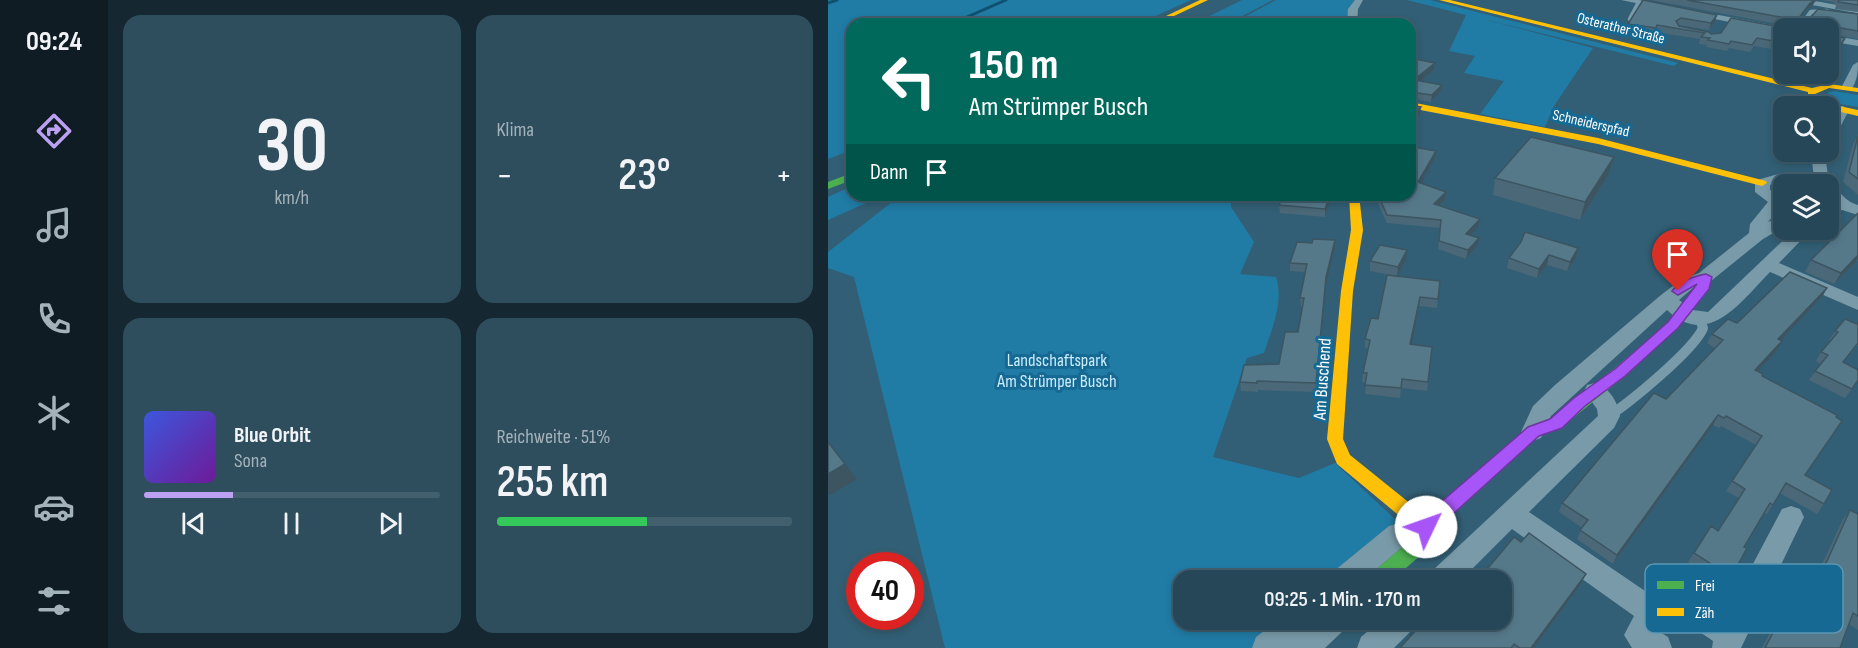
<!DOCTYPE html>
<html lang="de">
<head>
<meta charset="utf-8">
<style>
  :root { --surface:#264758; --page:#2e4e5e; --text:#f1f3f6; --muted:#a4b2ba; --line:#425f6e; --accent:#bca0f2 }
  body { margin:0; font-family:"Sofia Sans Condensed",sans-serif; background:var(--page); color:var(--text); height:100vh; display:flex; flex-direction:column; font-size:22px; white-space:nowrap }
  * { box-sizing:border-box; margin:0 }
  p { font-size:20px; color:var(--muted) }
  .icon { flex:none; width:33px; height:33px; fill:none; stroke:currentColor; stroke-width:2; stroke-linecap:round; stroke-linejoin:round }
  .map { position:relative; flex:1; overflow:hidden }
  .panel { display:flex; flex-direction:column; gap:15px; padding:15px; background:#152730; width:720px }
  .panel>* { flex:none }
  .guide { position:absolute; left:18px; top:18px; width:570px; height:183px; border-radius:18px; box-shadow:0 3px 9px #0003,0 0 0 2px var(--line); background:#00695c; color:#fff; overflow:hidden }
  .buttons { position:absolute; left:945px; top:18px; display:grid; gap:12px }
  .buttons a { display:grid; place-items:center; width:66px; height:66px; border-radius:12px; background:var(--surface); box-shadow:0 3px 9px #0003,0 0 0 2px var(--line); font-size:30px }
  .speed { position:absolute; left:18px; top:552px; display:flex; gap:12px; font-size:30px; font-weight:700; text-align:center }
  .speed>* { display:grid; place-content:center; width:78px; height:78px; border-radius:50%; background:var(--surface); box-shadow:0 3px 9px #0003,0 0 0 2px var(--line); line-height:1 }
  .speed .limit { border:9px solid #d22; background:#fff; color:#111 }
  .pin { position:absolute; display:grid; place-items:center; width:51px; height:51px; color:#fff; margin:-62px -26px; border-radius:50% 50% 50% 0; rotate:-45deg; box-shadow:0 0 6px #0007 }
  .pin .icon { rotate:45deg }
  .me { position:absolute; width:66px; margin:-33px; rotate:48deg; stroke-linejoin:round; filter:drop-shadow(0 0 4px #0008) }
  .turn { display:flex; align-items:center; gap:21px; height:126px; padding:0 24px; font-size:27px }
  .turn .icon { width:78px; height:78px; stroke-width:2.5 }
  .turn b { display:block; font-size:42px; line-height:51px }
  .then { display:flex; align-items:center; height:57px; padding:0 24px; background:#0003; gap:12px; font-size:22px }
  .big { font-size:45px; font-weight:600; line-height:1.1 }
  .panel .widget { flex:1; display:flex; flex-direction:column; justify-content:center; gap:9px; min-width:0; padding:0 21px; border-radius:18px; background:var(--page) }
  .panel .dial { align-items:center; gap:0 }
  .dial b { font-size:78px; line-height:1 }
  .song { display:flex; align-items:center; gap:18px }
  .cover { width:72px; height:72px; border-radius:9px; background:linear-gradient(135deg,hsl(230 70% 55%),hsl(280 70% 35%)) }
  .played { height:6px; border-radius:3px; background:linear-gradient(90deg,var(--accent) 30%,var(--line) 30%) }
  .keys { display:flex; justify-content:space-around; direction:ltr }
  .heat { display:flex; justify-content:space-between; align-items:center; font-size:33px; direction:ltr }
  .charge { height:9px; border-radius:4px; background:linear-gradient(90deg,#34c759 51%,var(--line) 0) }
  .panel .tiles { flex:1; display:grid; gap:15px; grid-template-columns:repeat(2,1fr) }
  .trip { position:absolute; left:345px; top:570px; width:339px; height:60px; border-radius:18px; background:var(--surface); box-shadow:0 3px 9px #0003,0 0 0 2px var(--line); font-weight:600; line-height:60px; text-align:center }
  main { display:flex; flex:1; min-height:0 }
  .tab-bar { display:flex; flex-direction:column; width:108px; justify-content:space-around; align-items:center; background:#0f1c23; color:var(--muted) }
  .tab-bar .icon { width:42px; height:42px }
  .tab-bar .selected { color:var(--accent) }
  .tab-bar b { font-size:27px; color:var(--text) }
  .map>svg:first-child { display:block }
  .green { fill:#207ba5 }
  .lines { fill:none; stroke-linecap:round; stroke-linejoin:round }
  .stream { stroke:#105070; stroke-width:3 }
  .lane-far1 { stroke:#799aa8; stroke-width:4.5 }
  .lane { stroke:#799aa8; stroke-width:10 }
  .street { fill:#799aa8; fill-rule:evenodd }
  .fast { fill:#4caf50; fill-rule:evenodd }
  .slow { fill:#ffc107; fill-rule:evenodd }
  .wall { fill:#4a6877 }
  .shaded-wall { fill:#3c5561 }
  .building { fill:#56798a; stroke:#3c5561; stroke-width:1.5 }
  .route { fill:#a855f7; stroke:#6d37a1; stroke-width:1.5 }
  .labels { text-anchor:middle; stroke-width:6; stroke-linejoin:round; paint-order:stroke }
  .far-street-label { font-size:15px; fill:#fff; stroke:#156992 }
  .park-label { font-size:18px; fill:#caecfc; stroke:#156992 }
  .street-label { font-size:18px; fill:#fff; stroke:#156992 }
  .key { fill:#156992; stroke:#5b96b3; stroke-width:1.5 }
  .key-label { font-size:16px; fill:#fff }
</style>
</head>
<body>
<main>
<nav class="tab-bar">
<b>09:24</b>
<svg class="icon selected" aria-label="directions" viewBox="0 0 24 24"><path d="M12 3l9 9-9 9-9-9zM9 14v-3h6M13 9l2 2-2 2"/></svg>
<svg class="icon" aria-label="music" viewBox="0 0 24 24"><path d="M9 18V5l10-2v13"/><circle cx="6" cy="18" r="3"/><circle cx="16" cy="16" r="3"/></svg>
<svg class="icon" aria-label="phone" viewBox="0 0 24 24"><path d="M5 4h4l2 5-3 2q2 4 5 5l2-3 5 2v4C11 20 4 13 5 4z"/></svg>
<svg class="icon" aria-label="climate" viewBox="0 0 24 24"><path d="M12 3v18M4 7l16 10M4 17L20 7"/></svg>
<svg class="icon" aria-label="car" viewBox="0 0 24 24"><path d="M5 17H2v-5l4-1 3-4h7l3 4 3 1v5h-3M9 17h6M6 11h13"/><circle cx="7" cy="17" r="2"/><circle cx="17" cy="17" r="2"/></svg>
<svg class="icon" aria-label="filters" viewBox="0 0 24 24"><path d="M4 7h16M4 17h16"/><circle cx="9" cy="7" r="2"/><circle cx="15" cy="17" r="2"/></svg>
</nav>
<section class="panel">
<div class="tiles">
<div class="widget dial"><b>30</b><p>km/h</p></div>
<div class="widget"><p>Klima</p>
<div class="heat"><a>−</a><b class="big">23°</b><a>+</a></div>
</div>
<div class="widget">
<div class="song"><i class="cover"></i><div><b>Blue Orbit</b><p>Sona</p></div></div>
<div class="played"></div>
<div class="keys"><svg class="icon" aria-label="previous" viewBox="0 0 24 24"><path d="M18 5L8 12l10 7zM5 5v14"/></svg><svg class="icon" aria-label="pause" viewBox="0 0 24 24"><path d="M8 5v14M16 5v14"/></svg><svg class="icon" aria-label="next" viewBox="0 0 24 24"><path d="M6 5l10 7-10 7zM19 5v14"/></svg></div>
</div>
<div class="widget"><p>Reichweite · 51%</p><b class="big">255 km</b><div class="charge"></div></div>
</div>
</section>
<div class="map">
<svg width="1030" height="648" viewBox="0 0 1030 648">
  <rect width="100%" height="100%" fill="#325f75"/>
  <g class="green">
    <polygon points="0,0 363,0 310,24 24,24 24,150 0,159"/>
    <polygon points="414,0 445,0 399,24 365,24"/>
    <polygon points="448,0 528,0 521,24 403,24"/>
    <polygon points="579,0 602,0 850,63 846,66 655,19 765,48 726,106 717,127 652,114 676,81 636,73 647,56 621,51 638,15"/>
    <polygon points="1006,91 1030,95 1030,107 1012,104 997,96 1001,92"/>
    <polygon points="24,186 24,195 56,195 0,220 0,197"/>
    <path d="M73,195H403V207L426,242L412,274L448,277C456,302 444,329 436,353L419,358L385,457L471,478L507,463L569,521L503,580H356V620H459L427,648H117L26,277L0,268V252Z"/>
  </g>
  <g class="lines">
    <g class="stream">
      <polyline points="0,3 9,0"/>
      <polyline points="123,24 178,0"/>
    </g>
    <g class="lane-far1">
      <polyline points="969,0 1030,11"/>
      <polyline points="802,19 810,4"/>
      <polyline points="971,28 983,12 999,11"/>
    </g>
    <path class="lane" d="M781,416C802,402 866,350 875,328L872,319"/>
    <g class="street">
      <polygon points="527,0 535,0 530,9 529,24 519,24 520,9"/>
      <polygon points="793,0 811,0 960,28 956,28 956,33"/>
      <polygon points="1000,35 1030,40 1030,46 1000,41"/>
      <path d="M1030,62C1030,73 1029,81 1023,90H1015L1013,88L1025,65Z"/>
      <polygon points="1015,106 1021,110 1007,137 1000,141 1000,124 1011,107"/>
      <path d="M1000,150L1002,152L998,161L1001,184L1000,185L954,182L942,185V190L956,199V211L951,209L940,222L956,215V227L935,239L883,281L866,287L851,300L865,310L880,312L966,230H983L951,263L1030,297V310L942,272C914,300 881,350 839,310L723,416L713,438L705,441L697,438L693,432L705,406L727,385L833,295L854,279L871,273L921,233L922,224L940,202L927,192V183L929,180L954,173L986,178L984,161L988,152Z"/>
      <path d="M1000,186C1014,189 1013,200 1030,205V215L1014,210L1000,217Z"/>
      <path d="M767,383C781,387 790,402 792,416L786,428L701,512L820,593L827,581L837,578L847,581L898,615L954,509L963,506L972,509L976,517L913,648H884L885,641L841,611L830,631L840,637L844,648H804L796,635L806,616L684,529L633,580H600L604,571L770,416L769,409L756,391L759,385Z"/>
      <polygon points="598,515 607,519 611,527 607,535 578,544 536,580 502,580 506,571 561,526"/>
      <polygon points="450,620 521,620 516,630 497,648 424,648 428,637"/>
      <polygon points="553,620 589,620 584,630 566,648 529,648 533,637"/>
    </g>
    <g class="fast">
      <polygon points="24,173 24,180 0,189 0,182"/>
      <polygon points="877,273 883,277 880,289 850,328 797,376 734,427 711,436 604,533 593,555 564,580 541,580 543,574 579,543 592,521 699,428 722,419 787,368 840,322 868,288 873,274"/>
    </g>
    <g class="slow">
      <polygon points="372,0 380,0 329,24 321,24"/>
      <polygon points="611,0 622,0 984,88 1001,84 1030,88 1030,92 1001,88 987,94 1006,105 1030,110 1030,116 1000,109 1000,106 996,106 980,97 980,92"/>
      <polygon points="582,102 770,138 938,181 939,183 934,186 770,144 582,108"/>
      <polygon points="521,195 531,195 535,230 525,291 515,439 522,455 604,521 607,527 604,533 598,535 592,533 509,464 499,439 513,291 523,230"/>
    </g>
  </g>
  <g class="wall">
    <polygon points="815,0 889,15 887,21 881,30 850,25 851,26 881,32 883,34 893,33 903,18 958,28 960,26 823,0 983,0 987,1 984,7 979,9 970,22 970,23 976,25 990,9 1030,14 1030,39 1001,34 1001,35 1017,38 1008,55 1000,54 1000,28 956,28 956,51 926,46 922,52 901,48 899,51 878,47 879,45 871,44 872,39 827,32 826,35 798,31 800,24"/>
    <polygon points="992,0 1030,0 1030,12 1007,9 1008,5 1005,2"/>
    <polygon points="582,58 607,63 606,70 593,81 614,85 613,91 603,102 582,98"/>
    <polygon points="1030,135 1030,195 1015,182 1025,144"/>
    <polygon points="589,142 589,148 607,158 593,183 618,192 617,200 611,206 650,227 643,235 649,246 638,259 610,249 612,228 559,223 546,195 582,195"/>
    <polygon points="786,157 781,174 752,220 665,195 667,178"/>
    <polygon points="456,195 504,195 497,217 452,213 451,205"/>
    <polygon points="1030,213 1030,261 1029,261 1006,284 977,272 983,260"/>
    <polygon points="507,248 498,286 488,392 430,390 430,392 413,391 412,382 451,364 470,332 475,307 473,307 472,298 477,272 462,271 462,263"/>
    <polygon points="750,248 748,258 739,271 719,265 709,278 679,268 681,258"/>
    <polygon points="578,260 569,276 612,281 609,308 591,306 583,344 600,382 599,391 573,388 572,398 537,394 538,383 534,382 535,373 540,349 537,348 537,339 550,319 566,276 542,271 542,261"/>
    <polygon points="999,288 994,297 953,340 949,351 930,371 934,376 977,475 996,504 989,514 952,493 939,514 936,513 916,547 903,577 896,586 860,562 883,526 890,531 911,498 898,491 928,445 893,426 891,428 885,425 785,564 749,539 754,528 731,512 734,503 838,399 887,348 879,343 884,334"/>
    <polygon points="1030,323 1030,346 1029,346 1015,363 1030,381 1017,398 981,380 993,364 988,361 993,352 1003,340 1001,340 1007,331 1029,324"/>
    <polygon points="1022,510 1030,514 1030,630 1021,624 1012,648 934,648 964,590 972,581 983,588 1015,519"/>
    <polygon points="753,584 706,648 572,648"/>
  </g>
  <g class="shaded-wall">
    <polygon points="987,1 984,7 979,9 967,25 970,19 982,3"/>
    <polygon points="889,15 887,21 881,30 883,23"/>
    <polygon points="586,47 586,54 582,57 582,51"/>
    <polygon points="607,63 606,70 582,90 582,83"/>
    <polygon points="614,85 613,91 603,102 604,95"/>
    <polygon points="593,107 592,114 582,125 582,119"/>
    <polygon points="608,151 607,158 590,190 590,182"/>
    <polygon points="786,157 781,174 752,220 757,202"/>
    <polygon points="618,192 617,200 605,212 606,204"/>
    <polygon points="502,195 504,195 497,217 497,209"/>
    <polygon points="652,219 650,227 637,242 638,234"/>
    <polygon points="651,238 649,246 638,259 640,250"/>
    <polygon points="507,240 507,248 498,286 488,392 488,383 498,277"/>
    <polygon points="750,248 748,258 739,271 742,262"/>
    <polygon points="579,250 578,260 569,277 570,267"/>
    <polygon points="721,255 719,265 709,278 711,269"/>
    <polygon points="1030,255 1030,258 1029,261 1006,284 1013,273"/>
    <polygon points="999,288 994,297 945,349 950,339"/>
    <polygon points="592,297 591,306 582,354 582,344"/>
    <polygon points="954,341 949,351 922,380 927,370"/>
    <polygon points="890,415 885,425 785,564 789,555"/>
    <polygon points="17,464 29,479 0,496 0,474"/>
    <polygon points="758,574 753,584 706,648 703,648"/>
  </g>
  <g class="building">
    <polygon points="815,0 889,15 883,23 853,18 848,21 851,26 881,32 883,34 893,33 903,18 958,28 965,21 963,19 859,0 983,0 987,1 982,3 970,19 970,23 976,25 990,9 1030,14 1030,31 1002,26 1001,35 1017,38 1011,48 1004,46 1000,52 1000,28 956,28 956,43 929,38 924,45 903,41 901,44 880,40 882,38 873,37 877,33 829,25 828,28 800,24"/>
    <polygon points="1011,0 1030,0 1030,5 1010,2"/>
    <polygon points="582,58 607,63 582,83"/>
    <polygon points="587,80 614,85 604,95 582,92 582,85"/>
    <polygon points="582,105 593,107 582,119"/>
    <polygon points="1030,136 1030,179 1021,172"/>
    <polygon points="703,137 786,157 757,202 667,178"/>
    <polygon points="582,140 589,142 585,147 608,151 590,182 618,192 606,204 652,219 638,234 651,238 640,250 611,241 613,220 559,215 550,195 582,195"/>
    <polygon points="456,195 481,196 502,195 497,209 451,205"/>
    <polygon points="1030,213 1030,255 1013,273 983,260"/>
    <polygon points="697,232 750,248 742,262 721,255 711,269 681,258 693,242"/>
    <polygon points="485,239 507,240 498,277 488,383 429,381 429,383 412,382 416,365 451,364 457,332 470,332 476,298 472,298 479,264 462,263 469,242 484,243"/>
    <polygon points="552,245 579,250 570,267 542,261"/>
    <polygon points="962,272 999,288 950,339 954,341 927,370 935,374 934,376 1009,415 1008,417 1014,421 977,475 1004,490 996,504 958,483 945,505 942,503 916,547 919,548 903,577 866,553 883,526 890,531 917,489 904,481 934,436 898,416 896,418 890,415 789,555 752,530 760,520 734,503 826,393 838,399 895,340 884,334 900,319 909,323"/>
    <polygon points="559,275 612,281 610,299 592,297 582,344 604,347 600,382 574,379 573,388 537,385 539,373 535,373 542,340 537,339 543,318 550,319"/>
    <polygon points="1017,319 1029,324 1030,323 1030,343 1015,362 1030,370 1030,380 1024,389 987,371 1000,355 993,352 1010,332 1007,331"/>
    <polygon points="0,442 17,464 0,474"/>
    <polygon points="1022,510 1030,514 1030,616 1025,613 1012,648 937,648 972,581 986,590"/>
    <polygon points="701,533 758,574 703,648 692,648 686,644 683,648 572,648 597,620 674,620 674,580 650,580 686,537 693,542"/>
  </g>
  <path class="route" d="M878,274L884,277L881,289L850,328L797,376L757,406L734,428L711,436L604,533L598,535L591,533L589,527L591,521L700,427L722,419L746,398L787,369L840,322L869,284L850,295L844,291C853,280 864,277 878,274Z"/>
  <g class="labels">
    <g class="far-street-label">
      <text transform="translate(793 28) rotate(14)" y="5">Osterather Straße</text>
      <text transform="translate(763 123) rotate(13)" y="5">Schneiderspfad</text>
    </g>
    <g class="park-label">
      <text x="229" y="366">Landschaftspark<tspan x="229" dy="21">Am Strümper Busch</tspan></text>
    </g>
    <g class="street-label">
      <text transform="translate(494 379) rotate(-86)" y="6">Am Buschend</text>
    </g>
  </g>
  <rect x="817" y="564" width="198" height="69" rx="9" class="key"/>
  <rect x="829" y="581" width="27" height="8" fill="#4caf50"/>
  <rect x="829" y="608" width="27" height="8" fill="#ffc107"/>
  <g class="key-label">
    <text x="867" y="591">Frei</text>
    <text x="867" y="618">Zäh</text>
  </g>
</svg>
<div class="buttons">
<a><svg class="icon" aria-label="sound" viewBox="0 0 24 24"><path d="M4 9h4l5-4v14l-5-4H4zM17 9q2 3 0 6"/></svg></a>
<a><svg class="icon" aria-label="search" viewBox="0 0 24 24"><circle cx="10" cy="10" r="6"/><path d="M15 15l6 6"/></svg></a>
<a><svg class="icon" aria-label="layers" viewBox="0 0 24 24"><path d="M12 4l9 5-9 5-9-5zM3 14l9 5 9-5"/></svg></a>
</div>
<div class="speed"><div class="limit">40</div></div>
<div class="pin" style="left:850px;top:291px;background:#d93025"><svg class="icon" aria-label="arrive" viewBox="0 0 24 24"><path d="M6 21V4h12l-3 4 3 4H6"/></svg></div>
<svg class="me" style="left:598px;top:527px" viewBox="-20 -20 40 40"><circle r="19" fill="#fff"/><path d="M0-13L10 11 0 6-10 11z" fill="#a855f7"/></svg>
<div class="trip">09:25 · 1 Min. · 170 m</div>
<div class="guide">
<div class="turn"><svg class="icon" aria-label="left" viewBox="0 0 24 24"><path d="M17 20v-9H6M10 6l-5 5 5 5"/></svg><div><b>150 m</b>Am Strümper Busch</div></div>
<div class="then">Dann<svg class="icon" aria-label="arrive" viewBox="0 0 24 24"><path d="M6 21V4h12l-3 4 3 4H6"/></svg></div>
</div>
</div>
</main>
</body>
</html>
